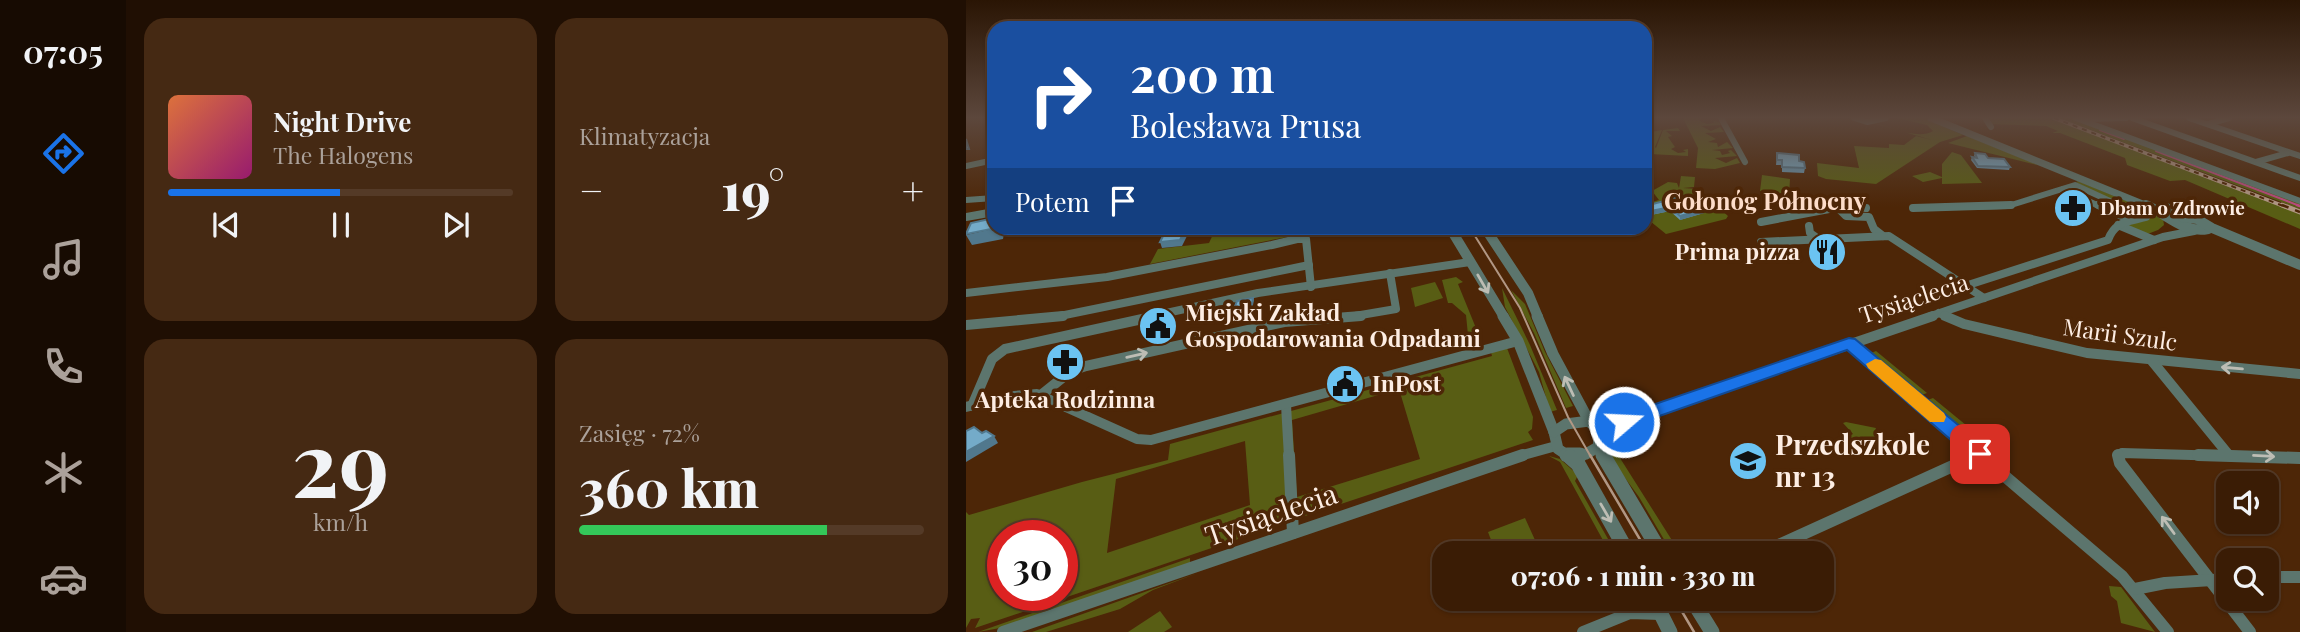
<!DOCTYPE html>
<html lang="pl">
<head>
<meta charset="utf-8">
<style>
  :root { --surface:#3a1c05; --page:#452913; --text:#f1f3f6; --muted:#aba19a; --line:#543a27; --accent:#1a73e8 }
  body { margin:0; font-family:"Playfair Display",serif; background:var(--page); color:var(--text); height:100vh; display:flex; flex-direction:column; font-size:26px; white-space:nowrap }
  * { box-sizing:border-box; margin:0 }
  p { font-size:23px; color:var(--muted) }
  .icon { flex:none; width:38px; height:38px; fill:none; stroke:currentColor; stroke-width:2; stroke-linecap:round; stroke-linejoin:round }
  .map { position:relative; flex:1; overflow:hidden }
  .details { display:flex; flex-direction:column; gap:18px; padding:18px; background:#200f03; width:840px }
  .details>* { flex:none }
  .top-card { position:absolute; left:21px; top:21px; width:665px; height:214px; border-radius:21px; box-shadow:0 2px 5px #0004,0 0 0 2px var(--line); background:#1a4fa0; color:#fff; overflow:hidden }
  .controls { position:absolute; left:1250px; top:471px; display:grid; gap:14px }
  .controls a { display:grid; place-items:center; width:63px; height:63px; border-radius:14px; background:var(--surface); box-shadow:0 2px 5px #0004,0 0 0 2px var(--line); font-size:35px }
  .speed { position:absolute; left:21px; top:520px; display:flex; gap:14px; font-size:35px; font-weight:700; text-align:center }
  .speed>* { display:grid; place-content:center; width:91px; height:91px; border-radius:50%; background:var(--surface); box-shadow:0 2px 5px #0004,0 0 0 2px var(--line); line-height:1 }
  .speed .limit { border:10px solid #d22; background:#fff; color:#111 }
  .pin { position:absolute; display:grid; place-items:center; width:60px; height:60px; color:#fff; margin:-30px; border-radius:14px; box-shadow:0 4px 10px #0006 }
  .me { position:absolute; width:77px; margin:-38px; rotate:71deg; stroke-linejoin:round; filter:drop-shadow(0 0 5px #0008) }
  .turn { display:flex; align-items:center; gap:24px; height:147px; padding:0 28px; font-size:32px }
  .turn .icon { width:91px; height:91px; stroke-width:2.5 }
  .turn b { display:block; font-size:49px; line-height:60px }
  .then { display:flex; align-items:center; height:66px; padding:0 28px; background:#0003; gap:14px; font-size:26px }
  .big { font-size:52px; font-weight:800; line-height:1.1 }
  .details .widget { flex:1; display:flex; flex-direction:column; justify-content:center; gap:10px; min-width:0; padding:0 24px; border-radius:21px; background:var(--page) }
  .details .dial { align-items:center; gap:0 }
  .dial b { font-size:91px; line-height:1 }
  .song { display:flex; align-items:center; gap:21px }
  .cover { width:84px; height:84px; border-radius:10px; background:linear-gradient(135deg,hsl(20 70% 55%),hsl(320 70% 35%)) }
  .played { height:7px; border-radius:4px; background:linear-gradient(90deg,var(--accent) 50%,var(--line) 50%) }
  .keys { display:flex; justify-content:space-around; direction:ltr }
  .heat { display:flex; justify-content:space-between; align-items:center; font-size:38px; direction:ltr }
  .charge { height:10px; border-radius:5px; background:linear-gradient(90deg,#34c759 72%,var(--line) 0) }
  .details .tiles { flex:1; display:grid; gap:18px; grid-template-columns:repeat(2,1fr) }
  .trip { position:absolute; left:466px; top:541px; width:402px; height:70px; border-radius:21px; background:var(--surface); box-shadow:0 2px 5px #0004,0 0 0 2px var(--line); font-weight:800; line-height:70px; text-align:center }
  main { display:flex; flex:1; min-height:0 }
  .tabs { display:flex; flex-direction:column; width:126px; justify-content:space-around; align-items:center; background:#170b02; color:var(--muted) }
  .tabs .icon { width:49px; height:49px }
  .tabs .on { color:var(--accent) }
  .tabs b { font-size:32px; color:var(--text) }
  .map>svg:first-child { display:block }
  .green { fill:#585d14; fill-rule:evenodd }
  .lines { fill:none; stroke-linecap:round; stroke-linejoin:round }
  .stream-far1 { stroke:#b94a7e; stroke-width:2 }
  .stream { stroke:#b94a7e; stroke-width:2.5 }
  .minor-far3 { stroke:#5c756d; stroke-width:6 }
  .minor-far2 { stroke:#5c756d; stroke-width:8 }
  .minor-far1 { stroke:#5c756d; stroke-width:10 }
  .minor { stroke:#5c756d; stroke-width:12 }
  .tertiary-far3 { stroke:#5c756d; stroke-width:7 }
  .tertiary-far2 { stroke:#5c756d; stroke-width:10 }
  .tertiary-far1 { stroke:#5c756d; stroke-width:11 }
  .tertiary { stroke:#5c756d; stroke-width:15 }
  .tram-far1 { stroke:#b19784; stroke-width:2 }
  .tram { stroke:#b19784; stroke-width:2.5 }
  .rail-far1-casing { stroke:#b19784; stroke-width:3.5 }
  .rail-casing { stroke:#b19784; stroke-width:5 }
  .rail-far1 { stroke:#4d2607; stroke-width:2; stroke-dasharray:5; stroke-linecap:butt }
  .rail { stroke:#4d2607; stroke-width:2.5; stroke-dasharray:7; stroke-linecap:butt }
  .wall { fill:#6493ad }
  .shaded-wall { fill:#51788d }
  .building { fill:#74abc9; stroke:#51788d; stroke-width:2 }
  .oneway { stroke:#bdbdb4 }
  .route { fill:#1a73e8; stroke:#114b97; stroke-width:2 }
  .slow { fill:#f59e0b }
  .labels { text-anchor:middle; stroke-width:7; stroke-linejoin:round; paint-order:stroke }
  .far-poi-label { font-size:19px; font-weight:bold; fill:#fdede3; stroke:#4d2607; text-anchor:start }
  .poi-label { font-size:23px; font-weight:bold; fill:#fdede3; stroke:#4d2607; text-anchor:start }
  .street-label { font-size:23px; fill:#fdede3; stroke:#4d2607 }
  .far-district-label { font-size:24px; font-weight:bold; fill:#fdddca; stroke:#4d2607 }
  .near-poi-label { font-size:28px; font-weight:bold; fill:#fdede3; stroke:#4d2607; text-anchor:start }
  .near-street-label { font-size:28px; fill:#fdede3; stroke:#4d2607 }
</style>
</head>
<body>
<main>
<nav class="tabs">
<b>07:05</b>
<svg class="icon on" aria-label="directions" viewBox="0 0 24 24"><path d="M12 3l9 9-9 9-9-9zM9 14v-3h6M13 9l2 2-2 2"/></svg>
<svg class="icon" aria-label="music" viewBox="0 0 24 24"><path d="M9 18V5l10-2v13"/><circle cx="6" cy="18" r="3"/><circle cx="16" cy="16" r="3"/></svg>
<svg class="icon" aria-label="phone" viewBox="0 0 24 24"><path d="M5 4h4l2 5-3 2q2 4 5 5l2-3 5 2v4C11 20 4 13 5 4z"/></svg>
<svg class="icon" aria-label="climate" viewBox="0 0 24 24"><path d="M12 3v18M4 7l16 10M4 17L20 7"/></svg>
<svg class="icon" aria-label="car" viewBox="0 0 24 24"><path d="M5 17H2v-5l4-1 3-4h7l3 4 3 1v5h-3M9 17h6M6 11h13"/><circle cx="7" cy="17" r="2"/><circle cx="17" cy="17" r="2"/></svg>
</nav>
<section class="details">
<div class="tiles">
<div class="widget">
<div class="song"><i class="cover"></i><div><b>Night Drive</b><p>The Halogens</p></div></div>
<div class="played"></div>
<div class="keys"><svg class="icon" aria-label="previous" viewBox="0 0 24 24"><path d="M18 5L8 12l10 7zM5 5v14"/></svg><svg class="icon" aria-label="pause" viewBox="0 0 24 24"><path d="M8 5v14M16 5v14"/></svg><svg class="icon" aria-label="next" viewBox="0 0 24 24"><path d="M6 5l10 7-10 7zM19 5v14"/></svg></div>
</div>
<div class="widget"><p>Klimatyzacja</p>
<div class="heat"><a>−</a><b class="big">19°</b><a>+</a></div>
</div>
<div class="widget dial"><b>29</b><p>km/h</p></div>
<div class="widget"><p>Zasięg · 72%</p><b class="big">360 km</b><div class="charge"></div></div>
</div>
</section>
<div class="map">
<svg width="1334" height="632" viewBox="0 0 1334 632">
  <rect width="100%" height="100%" fill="#4d2607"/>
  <g class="green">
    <polygon points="717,118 737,118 732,120 741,124 748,123 747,121 753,122 755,125 735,126 745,131 754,127 758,132 739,133 750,139 742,142 751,143 752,147 761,142 767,148 746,150 754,151 756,155 764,153 762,151 765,150 771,156 749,158 760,163 771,158 774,163 749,169 730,168 732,148"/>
    <path d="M930,118H957L997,135L974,142L910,184L860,179L852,176L851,163L893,168L888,146L923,148V144L938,145L950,136L966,140L904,122C922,125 951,141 967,131L961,125Z"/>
    <polygon points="1021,118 1084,118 1334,213 1334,229 1219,180 1204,181 1161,165 1159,158 1094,133 1086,133 1092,131 1080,126 1025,124"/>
    <polygon points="1093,118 1105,118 1334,202 1334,209"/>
    <polygon points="712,128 714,131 700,131 706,136 702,137 709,147 705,149 712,153 720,152 717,150 722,149 722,156 684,154 687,149 679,142 679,133 696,130 689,147 690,148 697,130"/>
    <polygon points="1001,136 1070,164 1071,165 982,143"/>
    <polygon points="986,152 995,155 1016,183 976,184 976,178 957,182 946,176 964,172 976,177 976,164"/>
    <polygon points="796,175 824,179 823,194 794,191"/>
    <polygon points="715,176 729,177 728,187 717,188 732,189 762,216 760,219 700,234 679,217 679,204 693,200 686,191 702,182 711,183 713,188"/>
    <polygon points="1112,181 1190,213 1197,218 1198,225 1192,230 1179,235 1160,226 1185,217 1118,187 1110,182"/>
    <polygon points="250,228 321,228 321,237 184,264 192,249 243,243"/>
    <polygon points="490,277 497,282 492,284 512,333 516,337 503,345 500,315 486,303 482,303 476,280"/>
    <polygon points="469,282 477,298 449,307 445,288"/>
    <polygon points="536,288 564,345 591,410 584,412 573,372 539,307"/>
    <polygon points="545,290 559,304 579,352 607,406 600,408 568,333"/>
    <path d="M541,348L567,417L566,429L562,432L567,440L339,516L315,522L314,525L284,535L9,628L14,618L5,619L0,628V512L3,515L116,482L202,460L204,444L526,356L525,352ZM433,389L454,459L331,497L326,420ZM279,441L284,505L141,553L150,479ZM37,536H96V595H37Z"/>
    <polygon points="910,351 961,393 953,396 903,354"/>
    <polygon points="967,398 1034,453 1034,454 1028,456 959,401"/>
    <polygon points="880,422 910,428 909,431 916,441 885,448 876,439 887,434 877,423"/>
    <polygon points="642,439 714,553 706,553 673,497 640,452"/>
    <polygon points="583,456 594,459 612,475 609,481 650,553 644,553 594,462"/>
    <polygon points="559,518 569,540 530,553 522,532"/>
    <polygon points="224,558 224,563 34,628 12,632"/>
    <polygon points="232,573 187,590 154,609 80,632 66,632"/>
    <polygon points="1143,586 1155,587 1189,632 1155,623 1151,601 1145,596"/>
    <polygon points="194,611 206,627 198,632 162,632"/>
  </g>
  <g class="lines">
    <g class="stream-far1">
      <polyline points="1134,130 1158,139"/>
      <polyline points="1190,151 1334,206"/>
    </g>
    <polyline class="stream" points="1331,205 1334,206"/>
    <g class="minor-far3">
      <polyline points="755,118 779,162"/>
      <polyline points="888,118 901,122 920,118"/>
      <polyline points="1019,118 1025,127"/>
      <polyline points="1110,118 1334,201"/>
      <polyline points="1166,118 1334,178"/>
      <polyline points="1223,118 1334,156"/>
      <polyline points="1120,119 1160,118"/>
      <polyline points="1242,124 1263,118"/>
      <polyline points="1290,162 1322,153"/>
      <polyline points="0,166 28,160"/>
      <polyline points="1097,189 1135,207"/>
      <polyline points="0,200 28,198"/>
      <polyline points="875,207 887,207"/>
      <polyline points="1006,207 1042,206 1109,185 1157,207"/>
    </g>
    <g class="minor-far2">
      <polyline points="1132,205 1164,220"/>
      <polyline points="871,207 880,216 903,217 908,229 917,236"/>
      <polyline points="947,208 1045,205"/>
      <polyline points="0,217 28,212"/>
      <polyline points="795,222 879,206 900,208"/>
      <polyline points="1152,225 1188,240"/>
      <polyline points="843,226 844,233 854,240"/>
      <polyline points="331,239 340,239 345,287"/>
      <polyline points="795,242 923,236 1018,298"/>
      <path d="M999,286L1142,240C1149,221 1162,222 1180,217L1153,205"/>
      <polyline points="0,293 141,277 306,245 331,239 325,228"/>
      <polyline points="973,313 983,317"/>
      <polyline points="89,317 343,265"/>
      <polyline points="182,317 292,293 504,262"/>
      <polyline points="383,317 430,309 424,273"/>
      <polyline points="962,317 1197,237 1228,231"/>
    </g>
    <g class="minor-far1">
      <polyline points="979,316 998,324 1121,353 1334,374"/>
      <polyline points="0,325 97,316"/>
      <polyline points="883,343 1016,457"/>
      <polyline points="1186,361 1262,454"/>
      <polyline points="75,395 105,371 120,366 318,322 395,316"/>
      <polyline points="320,405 323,457"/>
      <polyline points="6,406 26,359 39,349 190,316"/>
      <polyline points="0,407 48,396 71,394 171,439 185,440 552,341"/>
      <polyline points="633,430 967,316"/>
      <polyline points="550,457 590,446"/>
      <polyline points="1008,457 1014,454"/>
      <polyline points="1152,457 1156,453 1295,457"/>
    </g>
    <g class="minor">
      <polyline points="323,455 327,533"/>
      <polyline points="1014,455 1156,576 1202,632"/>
      <polyline points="1152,455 1154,463 1284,632"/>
      <polyline points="1232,455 1334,458"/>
      <polyline points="795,553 1011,455"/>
      <polyline points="1300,577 1334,577"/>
      <polyline points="1169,589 1199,583 1262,579"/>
      <polyline points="37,632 557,455"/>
      <polyline points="617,632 664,613 694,614"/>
    </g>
    <polyline class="tertiary-far3" points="965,118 1184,207"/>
    <g class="tertiary-far2">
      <path d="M1180,205C1201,214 1218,234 1242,229L1241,226"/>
      <polyline points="1200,208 1223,217"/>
      <polyline points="1216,217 1231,219 1246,228 1334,265"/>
      <polyline points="484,228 538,317"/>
      <polyline points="519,228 562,293 572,317"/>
    </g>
    <g class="tertiary-far1">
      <polyline points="537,316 552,341 588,432"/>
      <polyline points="571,316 587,354 623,421"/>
      <polyline points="588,432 592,449 604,457"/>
      <polyline points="588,432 600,424 623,421 634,432 632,447 620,454 605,457"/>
      <polyline points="632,447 638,457"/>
    </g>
    <g class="tertiary">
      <polyline points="601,455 614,455"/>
      <polyline points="637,455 695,553"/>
      <polyline points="604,457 612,464 662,553"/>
      <polyline points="687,598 704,632"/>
      <polyline points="725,598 746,632"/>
    </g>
    <polyline class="tram-far1" points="504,228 554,308 602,417 625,457"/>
    <g class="tram">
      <polyline points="624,455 682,553"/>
      <polyline points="708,598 728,632"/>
    </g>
    <defs>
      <polyline id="rail-far1" points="1088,118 1320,207"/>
      <polyline id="rail" points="1316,205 1334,212"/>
    </defs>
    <use href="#rail-far1" class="rail-far1-casing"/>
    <use href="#rail" class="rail-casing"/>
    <use href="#rail-far1" class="rail-far1"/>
    <use href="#rail" class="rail"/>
  </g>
  <g class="wall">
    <polygon points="811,153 833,161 839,168 838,173 816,172 816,165 810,165"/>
    <polygon points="1009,153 1044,167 1043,170 1011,168 1005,160 1006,157 1009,157 1008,156"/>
    <polygon points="721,195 738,213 714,220 704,211 685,215 679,210 679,206"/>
  </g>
  <g class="shaded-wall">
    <polygon points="704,207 704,211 685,215 685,211"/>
    <polygon points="738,209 738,213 714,220 714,216"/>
    <polygon points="31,228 39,228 37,239 6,245 0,235"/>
    <polygon points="220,228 225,228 216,246 196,248 194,242"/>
    <polygon points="287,298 288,300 286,310 270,312 268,309"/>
    <polygon points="201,316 202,319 198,330 181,332 179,329"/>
    <polygon points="205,330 206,333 204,340 185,344 184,341"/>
    <polygon points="110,351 111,354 107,363 93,371 84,372 82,369"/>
    <polygon points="28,436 32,443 0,462 0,452"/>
  </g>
  <g class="building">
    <polygon points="0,139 3,149 0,149"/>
    <polygon points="811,153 833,155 833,161 838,162 839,168 816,167 816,160 811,160"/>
    <polygon points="1009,153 1019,154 1022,158 1038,159 1044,167 1012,166 1006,157 1011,158"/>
    <polygon points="721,195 738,209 714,216 704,207 685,211 679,206"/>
    <polygon points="28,218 28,228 30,228 0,234 5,223"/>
    <polygon points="201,228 220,228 214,240 194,242"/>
    <polygon points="287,298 285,307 268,309 271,301"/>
    <polygon points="201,316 196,327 179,329 182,322"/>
    <polygon points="205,330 202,337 184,341 188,332"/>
    <polygon points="110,351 105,359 92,368 82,369 91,354"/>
    <polygon points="8,427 16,433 20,431 28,436 0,452 0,431"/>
  </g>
  <defs><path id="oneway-shaft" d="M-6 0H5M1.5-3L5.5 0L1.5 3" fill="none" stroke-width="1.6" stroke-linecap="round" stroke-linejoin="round" transform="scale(1.75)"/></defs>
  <g class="oneway">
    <use href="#oneway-shaft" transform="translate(517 284) rotate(60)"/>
    <use href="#oneway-shaft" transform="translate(171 355) rotate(-13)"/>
    <use href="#oneway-shaft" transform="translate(1266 368) rotate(-175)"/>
    <use href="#oneway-shaft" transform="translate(603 386) rotate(-115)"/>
    <use href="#oneway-shaft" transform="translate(1298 456) rotate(3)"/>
    <use href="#oneway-shaft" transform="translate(640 513) rotate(60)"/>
    <use href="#oneway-shaft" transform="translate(1202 525) rotate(-126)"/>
  </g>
  <linearGradient id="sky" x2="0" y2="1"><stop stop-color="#2a1504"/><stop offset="0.57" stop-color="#5c473c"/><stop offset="1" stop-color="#5c473c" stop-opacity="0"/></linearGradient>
  <rect width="1334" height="207" fill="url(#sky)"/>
  <polygon class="route" points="883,338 889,339 1021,449 1024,454 1021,459 1014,461 1007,459 881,350 665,426 651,426 649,422 651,417"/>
  <polygon class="slow" points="909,359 915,360 978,413 980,417 978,422 964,422 902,368 900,364"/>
  <defs>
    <symbol id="pharmacy-disc" viewBox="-11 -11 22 22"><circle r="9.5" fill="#6bc3f2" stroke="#4d2607"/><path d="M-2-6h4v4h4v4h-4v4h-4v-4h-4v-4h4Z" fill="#111"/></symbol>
    <symbol id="restaurant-disc" viewBox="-11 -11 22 22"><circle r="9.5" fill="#6bc3f2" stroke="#4d2607"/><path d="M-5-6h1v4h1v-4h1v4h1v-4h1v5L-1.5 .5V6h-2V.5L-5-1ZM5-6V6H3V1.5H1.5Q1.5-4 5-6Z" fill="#111"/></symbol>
    <symbol id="civic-disc" viewBox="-11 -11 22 22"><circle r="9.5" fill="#6bc3f2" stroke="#4d2607"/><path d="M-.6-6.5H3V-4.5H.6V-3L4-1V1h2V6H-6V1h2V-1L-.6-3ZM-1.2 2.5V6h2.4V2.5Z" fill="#111"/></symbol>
    <symbol id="school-disc" viewBox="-11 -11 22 22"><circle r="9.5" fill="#6bc3f2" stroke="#4d2607"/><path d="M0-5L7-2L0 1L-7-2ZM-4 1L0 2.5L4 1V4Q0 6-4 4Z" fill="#111"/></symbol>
  </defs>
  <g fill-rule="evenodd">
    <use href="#pharmacy-disc" x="1085" y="186" width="44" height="44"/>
    <use href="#restaurant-disc" x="839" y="230" width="44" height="44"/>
    <use href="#civic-disc" x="170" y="304" width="44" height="44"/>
    <use href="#pharmacy-disc" x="77" y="340" width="44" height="44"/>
    <use href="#civic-disc" x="357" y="362" width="44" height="44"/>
    <use href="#school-disc" x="760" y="439" width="44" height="44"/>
  </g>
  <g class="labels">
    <g class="far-poi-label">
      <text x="1134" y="215">Dbam o Zdrowie</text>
    </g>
    <g class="poi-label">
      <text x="834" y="260" text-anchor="end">Prima pizza</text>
      <text x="219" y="321">Miejski Zakład<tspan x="219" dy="26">Gospodarowania Odpadami</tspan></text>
      <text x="406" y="392">InPost</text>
      <text x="99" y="408" text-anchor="middle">Apteka Rodzinna</text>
    </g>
    <g class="street-label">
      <text transform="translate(948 299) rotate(-18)" y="8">Tysiąclecia</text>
      <text transform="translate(1154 335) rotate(8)" y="8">Marii Szulc</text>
    </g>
    <g class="far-district-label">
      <text x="799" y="210">Gołonóg Północny</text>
    </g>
    <g class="near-poi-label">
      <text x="809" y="455">Przedszkole<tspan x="809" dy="32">nr 13</tspan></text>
    </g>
    <g class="near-street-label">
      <text transform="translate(305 515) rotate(-19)" y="10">Tysiąclecia</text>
    </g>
  </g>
</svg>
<div class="controls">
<a><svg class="icon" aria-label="sound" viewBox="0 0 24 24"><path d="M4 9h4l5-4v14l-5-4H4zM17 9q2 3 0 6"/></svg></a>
<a><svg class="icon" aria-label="search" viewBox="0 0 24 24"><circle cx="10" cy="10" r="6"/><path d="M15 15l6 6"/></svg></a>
</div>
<div class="speed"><div class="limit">30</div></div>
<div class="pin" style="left:1014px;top:454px;background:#d93025"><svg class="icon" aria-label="arrive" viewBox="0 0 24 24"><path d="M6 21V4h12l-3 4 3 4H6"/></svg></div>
<svg class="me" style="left:658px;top:422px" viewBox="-20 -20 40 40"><circle r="17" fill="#1a73e8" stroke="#fff" stroke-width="3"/><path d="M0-11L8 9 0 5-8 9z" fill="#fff"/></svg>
<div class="trip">07:06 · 1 min · 330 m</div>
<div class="top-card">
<div class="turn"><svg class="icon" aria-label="right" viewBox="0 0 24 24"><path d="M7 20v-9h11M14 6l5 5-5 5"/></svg><div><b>200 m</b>Bolesława Prusa</div></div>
<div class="then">Potem<svg class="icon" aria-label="arrive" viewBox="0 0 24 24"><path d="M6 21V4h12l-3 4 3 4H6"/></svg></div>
</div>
</div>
</main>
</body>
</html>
